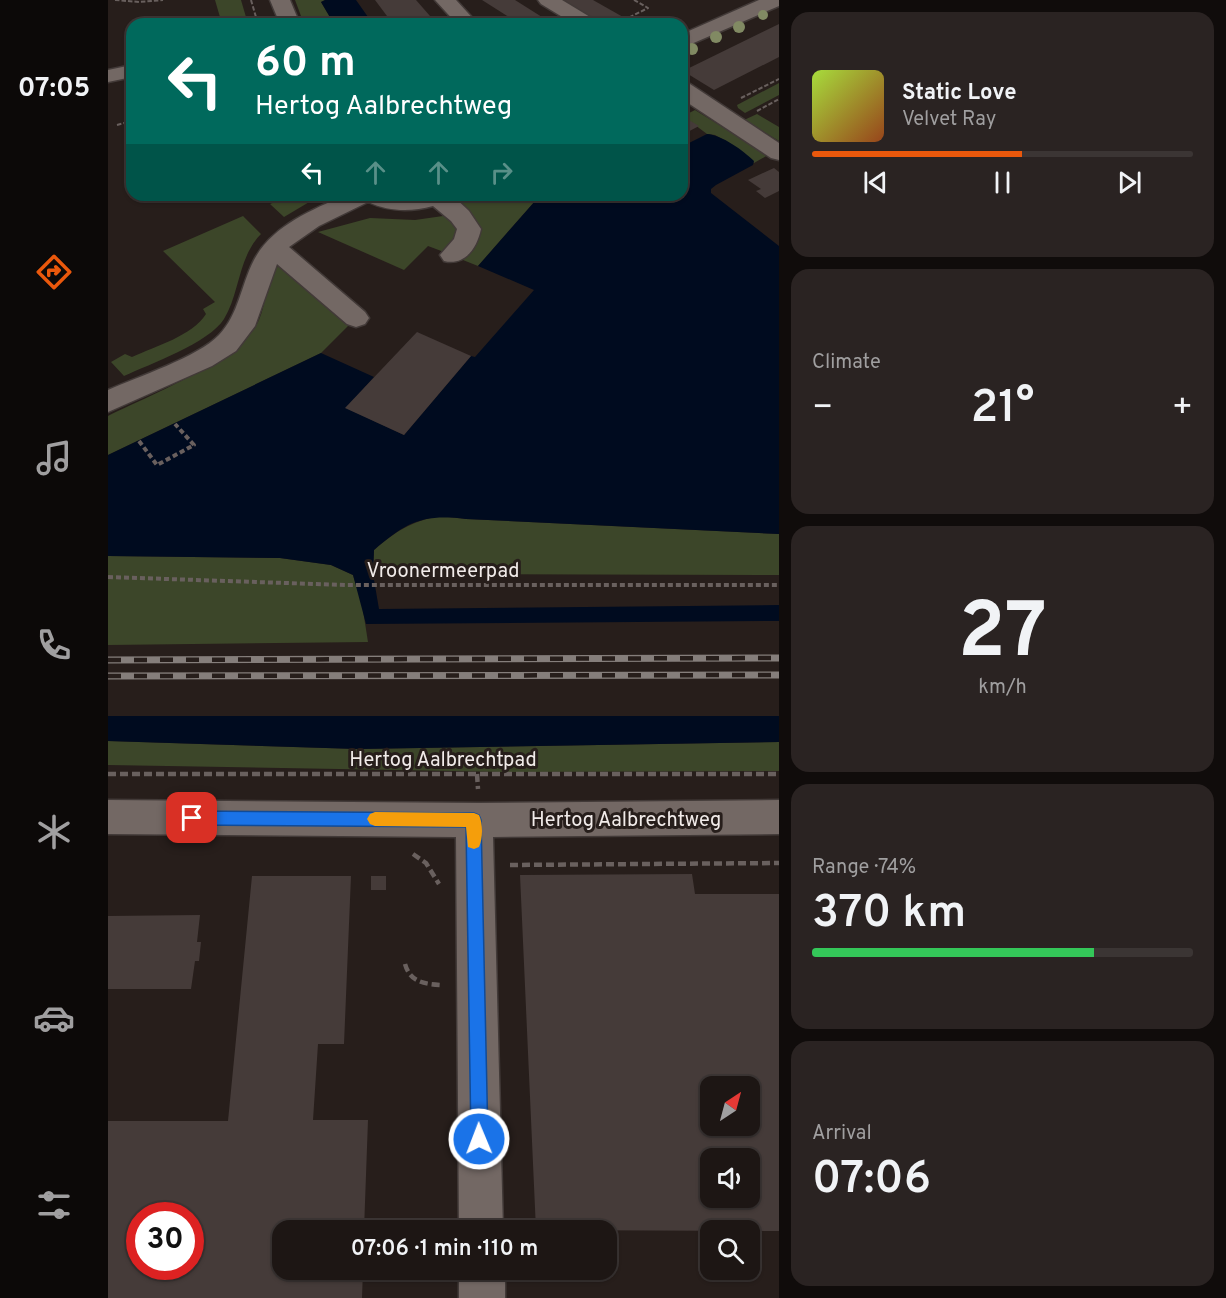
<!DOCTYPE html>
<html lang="en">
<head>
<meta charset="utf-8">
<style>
  :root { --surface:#1d1614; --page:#2a2322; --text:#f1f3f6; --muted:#a09fa0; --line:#3b3534; --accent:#ea580c }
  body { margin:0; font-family:Overpass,sans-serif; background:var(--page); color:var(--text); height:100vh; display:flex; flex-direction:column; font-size:22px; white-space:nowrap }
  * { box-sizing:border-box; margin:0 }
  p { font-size:20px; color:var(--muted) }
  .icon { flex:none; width:33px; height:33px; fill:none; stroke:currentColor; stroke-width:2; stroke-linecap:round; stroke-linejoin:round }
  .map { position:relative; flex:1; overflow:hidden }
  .details { display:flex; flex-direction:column; gap:12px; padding:12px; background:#100c0b; width:447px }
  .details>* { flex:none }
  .top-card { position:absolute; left:18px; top:18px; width:562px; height:183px; border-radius:18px; box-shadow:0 2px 4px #0004,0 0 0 2px var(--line); background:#00695c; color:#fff; overflow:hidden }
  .needle { width:39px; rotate:36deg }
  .buttons { position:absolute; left:592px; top:1076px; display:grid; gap:12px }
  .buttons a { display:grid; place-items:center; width:60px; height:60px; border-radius:12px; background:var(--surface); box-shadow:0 2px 4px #0004,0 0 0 2px var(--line); font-size:30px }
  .speed { position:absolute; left:18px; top:1202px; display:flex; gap:12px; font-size:30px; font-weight:700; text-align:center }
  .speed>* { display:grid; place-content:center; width:78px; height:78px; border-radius:50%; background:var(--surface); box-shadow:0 2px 4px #0004,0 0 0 2px var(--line); line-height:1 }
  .speed .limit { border:9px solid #d22; background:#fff; color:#111 }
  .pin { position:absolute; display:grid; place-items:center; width:51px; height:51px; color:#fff; margin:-26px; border-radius:12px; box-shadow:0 3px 9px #0006 }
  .me { position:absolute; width:66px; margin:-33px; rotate:359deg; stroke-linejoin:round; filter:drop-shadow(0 0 4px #0008) }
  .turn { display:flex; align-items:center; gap:21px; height:126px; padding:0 30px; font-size:27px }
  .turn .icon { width:78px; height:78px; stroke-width:2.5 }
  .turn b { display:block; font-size:42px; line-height:51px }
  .lanes { display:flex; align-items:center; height:57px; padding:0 30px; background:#0003; justify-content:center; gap:30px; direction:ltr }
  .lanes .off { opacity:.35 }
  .big { font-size:45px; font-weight:600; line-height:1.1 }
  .details .card { flex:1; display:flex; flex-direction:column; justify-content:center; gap:9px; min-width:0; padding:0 21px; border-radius:18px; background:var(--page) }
  .details .dial { align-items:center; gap:0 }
  .dial b { font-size:78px; line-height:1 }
  .song { display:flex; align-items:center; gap:18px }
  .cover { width:72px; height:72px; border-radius:9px; background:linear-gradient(135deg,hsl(80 70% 55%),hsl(20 70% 35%)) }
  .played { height:6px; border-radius:3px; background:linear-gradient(90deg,var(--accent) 55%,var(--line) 55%) }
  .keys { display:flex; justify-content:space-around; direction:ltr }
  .heat { display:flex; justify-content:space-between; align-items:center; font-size:33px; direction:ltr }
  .charge { height:9px; border-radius:4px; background:linear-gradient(90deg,#34c759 74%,var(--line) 0) }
  .trip { position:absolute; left:164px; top:1220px; width:345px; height:60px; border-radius:18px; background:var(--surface); box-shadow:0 2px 4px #0004,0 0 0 2px var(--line); font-weight:600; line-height:60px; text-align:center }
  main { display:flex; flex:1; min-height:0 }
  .tab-bar { display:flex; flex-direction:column; width:108px; justify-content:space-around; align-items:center; background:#0c0908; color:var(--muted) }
  .tab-bar .icon { width:42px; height:42px }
  .tab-bar .active { color:var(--accent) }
  .tab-bar b { font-size:27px; color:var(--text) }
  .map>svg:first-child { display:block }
  .green { fill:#3c4629 }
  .water { fill:#000b1f }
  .building { fill:#453b39; fill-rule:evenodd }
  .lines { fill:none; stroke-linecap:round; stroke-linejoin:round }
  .minor-casing { stroke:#423a38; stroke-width:3 }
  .path-far2 { stroke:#69605e; stroke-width:2; stroke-dasharray:4.5 2; stroke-linecap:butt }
  .path-far1 { stroke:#69605e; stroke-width:4; stroke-dasharray:5 3; stroke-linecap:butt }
  .path { stroke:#69605e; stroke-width:4.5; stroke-dasharray:8 4; stroke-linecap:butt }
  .minor { fill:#736864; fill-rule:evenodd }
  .rail-casing { stroke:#857e7b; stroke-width:7 }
  .rail { stroke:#271e1b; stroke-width:4.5; stroke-dasharray:13; stroke-linecap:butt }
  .tree { fill:#818a63 }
  .route { fill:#1a73e8; stroke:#114b97; stroke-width:1.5 }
  .slow { fill:#f59e0b }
  .labels { text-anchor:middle; stroke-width:6; stroke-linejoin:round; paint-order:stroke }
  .street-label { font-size:20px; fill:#f1ebe9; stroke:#271e1b }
</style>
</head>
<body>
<main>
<nav class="tab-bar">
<b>07:05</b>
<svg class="icon active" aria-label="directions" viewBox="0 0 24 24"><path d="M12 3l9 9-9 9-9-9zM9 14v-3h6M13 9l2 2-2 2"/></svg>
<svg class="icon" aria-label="music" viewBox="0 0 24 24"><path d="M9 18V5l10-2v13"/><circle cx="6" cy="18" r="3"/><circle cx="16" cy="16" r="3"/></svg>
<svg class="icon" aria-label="phone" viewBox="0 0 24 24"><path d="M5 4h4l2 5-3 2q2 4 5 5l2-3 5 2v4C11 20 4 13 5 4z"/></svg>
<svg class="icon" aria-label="climate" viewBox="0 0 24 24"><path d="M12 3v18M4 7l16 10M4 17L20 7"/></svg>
<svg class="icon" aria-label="car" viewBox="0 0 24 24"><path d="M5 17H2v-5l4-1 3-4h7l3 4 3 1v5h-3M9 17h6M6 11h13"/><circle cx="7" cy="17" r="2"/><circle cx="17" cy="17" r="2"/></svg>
<svg class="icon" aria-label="filters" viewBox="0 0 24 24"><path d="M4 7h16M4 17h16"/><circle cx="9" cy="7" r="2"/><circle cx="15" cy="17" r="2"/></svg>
</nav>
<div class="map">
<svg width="671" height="1298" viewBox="0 0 671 1298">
  <rect width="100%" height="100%" fill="#271e1b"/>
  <g class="green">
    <polygon points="107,0 133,0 140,24 114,24"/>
    <polygon points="187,0 217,0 213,2 223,19 229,19 233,24 196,24"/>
    <polygon points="671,83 671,95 637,113 630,108 629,105"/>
    <polygon points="587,110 660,155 646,163 626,146 607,135 599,134 575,116"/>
    <polygon points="649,114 671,127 671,141 636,120"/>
    <polygon points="184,195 213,195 176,217 162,204"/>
    <polygon points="361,195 429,195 428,200 370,266 350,258 359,213 353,203"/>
    <path d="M135,216L153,234C130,257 132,293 116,319C101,343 42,364 16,376L3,362L17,354L24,357C48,346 84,336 98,314L95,309L107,302L55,251Z"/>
    <polygon points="335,216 344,219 352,233 336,252 320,246 296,270 210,232 262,218 307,220"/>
    <path d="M171,265L242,324L213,353L0,455V416C40,396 121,364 146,329C159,311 156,282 171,265Z"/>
    <path d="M331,516L358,519L671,534V575L265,574L266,550C288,531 302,522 331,516Z"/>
    <polygon points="0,556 172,558 223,565 245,575 254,604 260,642 0,645"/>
    <polygon points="0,741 250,749 671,742 671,771 399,772 0,765"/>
  </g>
  <g class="water">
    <polygon points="217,0 248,0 265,24 233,24 229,19 223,19 213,2"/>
    <path d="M599,134C614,135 636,151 646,161L645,165L608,185L603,189V193L671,246V534L358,519C314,514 299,522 266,550L265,574L271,609L671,605V621L258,624L245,575L223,565L172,558L0,556V455L213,353L266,377L238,408L296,435L363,356L367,357L426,290L370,266L428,200L429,195H574L575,146Z"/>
    <polygon points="0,716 671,716 671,742 250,749 0,741"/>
  </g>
  <g class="building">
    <polygon points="267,0 308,0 329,24 285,24"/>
    <polygon points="374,0 407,0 445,24 412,24"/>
    <polygon points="452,0 485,0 515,17 500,24 492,24"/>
    <polygon points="671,24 671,57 606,90 575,71"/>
    <polygon points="574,116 591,126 574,135"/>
    <polygon points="666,168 671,172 671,191 657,198 648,191 653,189 640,180"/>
    <polygon points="309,332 363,356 296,435 237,408"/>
    <path d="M584,874L587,894H671V1231L428,1230L412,875ZM603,1086H642V1125H603ZM603,1158H642V1197H603Z"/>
    <path d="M144,876H243L236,1044H210L205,1120H260L256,1230H174V1269H255L254,1298H0V1121H120ZM32,1215H82V1266H32Z"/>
    <rect x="263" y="876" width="15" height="14"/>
    <polygon points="92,915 89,942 93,942 91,961 87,961 83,989 0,989 0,916"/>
  </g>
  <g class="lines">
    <defs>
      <g id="minor">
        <polygon points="162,0 182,0 192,24 172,24"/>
        <polygon points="327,0 348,0 370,24 349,24"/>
        <polygon points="430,0 454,0 487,20 490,24 466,24 433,4"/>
        <polygon points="651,0 671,0 671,6 574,48 574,34"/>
        <polygon points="24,65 24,77 0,82 0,70"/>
        <polygon points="574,83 582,84 671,143 671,160 663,158 574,99"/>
        <path d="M237,195H344L361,211L373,229C369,248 357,266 336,261L332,255L346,239L349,229L343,221L325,206C303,212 282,212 260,202L211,226L181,247L257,312L261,318L257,324L248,327L239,324L169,264L147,326L128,351L104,366L0,412V390C29,377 90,357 111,335C131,314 133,285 146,260C164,226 202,211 237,195Z"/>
        <polygon points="0,800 371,803 671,800 671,834 385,837 395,1230 351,1230 348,837 0,834"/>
        <rect x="351" y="1269" width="46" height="29"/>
      </g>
    </defs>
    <use href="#minor" class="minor-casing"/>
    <g class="path-far2">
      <polyline points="7,0 31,2 55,0"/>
      <polyline points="143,0 150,24"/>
      <polyline points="526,0 540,8 520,18 530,24"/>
      <polyline points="633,98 671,79"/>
      <polyline points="649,111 671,99"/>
      <polyline points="9,125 24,121"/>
    </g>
    <g class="path-far1">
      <polyline points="31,441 49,465 86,445 67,424"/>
      <polyline points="0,577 237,585 671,585"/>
    </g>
    <g class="path">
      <polyline points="0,774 671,774"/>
      <polyline points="369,774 370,789"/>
      <polyline points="305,854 318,863 331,884"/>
      <polyline points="402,865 671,863"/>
      <path d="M297,964C302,982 316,984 333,985"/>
    </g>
    <use href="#minor" class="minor"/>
    <defs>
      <g id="rail">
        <polyline points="0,660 671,658"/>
        <polyline points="0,676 671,675"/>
      </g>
    </defs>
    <use href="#rail" class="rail-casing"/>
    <use href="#rail" class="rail"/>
  </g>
  <g class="tree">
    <circle cx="655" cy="15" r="5"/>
    <circle cx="631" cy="27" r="6"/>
    <circle cx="608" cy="37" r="6"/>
    <circle cx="584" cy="49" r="6"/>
  </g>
  <polygon class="route" points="84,811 366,813 371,815 373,820 380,1139 378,1146 371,1148 365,1146 363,1139 358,827 84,825 79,823 77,818 79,813"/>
  <path class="slow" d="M267,812L366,813L371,815C375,824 375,838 371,847L366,849L360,847L358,827L267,826L262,824L259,819L262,814Z"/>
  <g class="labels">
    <g class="street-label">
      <text x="335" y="577">Vroonermeerpad</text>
      <text x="335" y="766">Hertog Aalbrechtpad</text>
      <text x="518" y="826">Hertog Aalbrechtweg</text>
    </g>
  </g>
</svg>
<div class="buttons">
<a><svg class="needle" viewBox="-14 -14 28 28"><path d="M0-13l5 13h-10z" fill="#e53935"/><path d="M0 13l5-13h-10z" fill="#a09fa0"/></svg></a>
<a><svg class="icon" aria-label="sound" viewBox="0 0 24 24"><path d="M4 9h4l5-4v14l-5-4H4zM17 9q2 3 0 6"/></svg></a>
<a><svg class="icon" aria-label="search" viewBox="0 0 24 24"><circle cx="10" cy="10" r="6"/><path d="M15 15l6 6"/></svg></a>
</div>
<div class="speed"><div class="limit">30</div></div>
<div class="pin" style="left:84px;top:818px;background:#d93025"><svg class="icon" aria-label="arrive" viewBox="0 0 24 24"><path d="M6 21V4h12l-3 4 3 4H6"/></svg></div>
<svg class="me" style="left:371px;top:1139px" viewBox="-20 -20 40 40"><circle r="17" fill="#1a73e8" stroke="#fff" stroke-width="3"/><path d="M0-11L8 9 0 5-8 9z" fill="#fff"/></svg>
<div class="trip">07:06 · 1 min · 110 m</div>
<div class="top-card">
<div class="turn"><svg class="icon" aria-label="left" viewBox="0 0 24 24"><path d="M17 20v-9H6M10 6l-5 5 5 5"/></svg><div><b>60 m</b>Hertog Aalbrechtweg</div></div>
<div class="lanes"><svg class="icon" aria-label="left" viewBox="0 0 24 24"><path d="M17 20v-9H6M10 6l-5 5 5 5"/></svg><svg class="icon off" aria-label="ahead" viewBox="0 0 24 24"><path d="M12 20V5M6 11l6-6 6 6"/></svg><svg class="icon off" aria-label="ahead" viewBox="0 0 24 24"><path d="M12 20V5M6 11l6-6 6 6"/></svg><svg class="icon off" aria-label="right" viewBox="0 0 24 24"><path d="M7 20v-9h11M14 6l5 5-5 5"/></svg></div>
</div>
</div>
<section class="details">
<div class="card">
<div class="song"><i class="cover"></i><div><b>Static Love</b><p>Velvet Ray</p></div></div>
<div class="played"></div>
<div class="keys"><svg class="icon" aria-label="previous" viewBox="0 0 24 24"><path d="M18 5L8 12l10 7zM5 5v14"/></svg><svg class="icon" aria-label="pause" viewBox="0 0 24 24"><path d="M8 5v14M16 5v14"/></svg><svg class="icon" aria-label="next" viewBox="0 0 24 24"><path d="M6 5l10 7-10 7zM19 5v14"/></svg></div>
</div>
<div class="card"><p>Climate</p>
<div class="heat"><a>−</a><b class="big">21°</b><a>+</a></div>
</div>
<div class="card dial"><b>27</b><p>km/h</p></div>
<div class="card"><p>Range · 74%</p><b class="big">370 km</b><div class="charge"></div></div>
<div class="card"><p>Arrival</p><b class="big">07:06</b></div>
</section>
</main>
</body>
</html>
